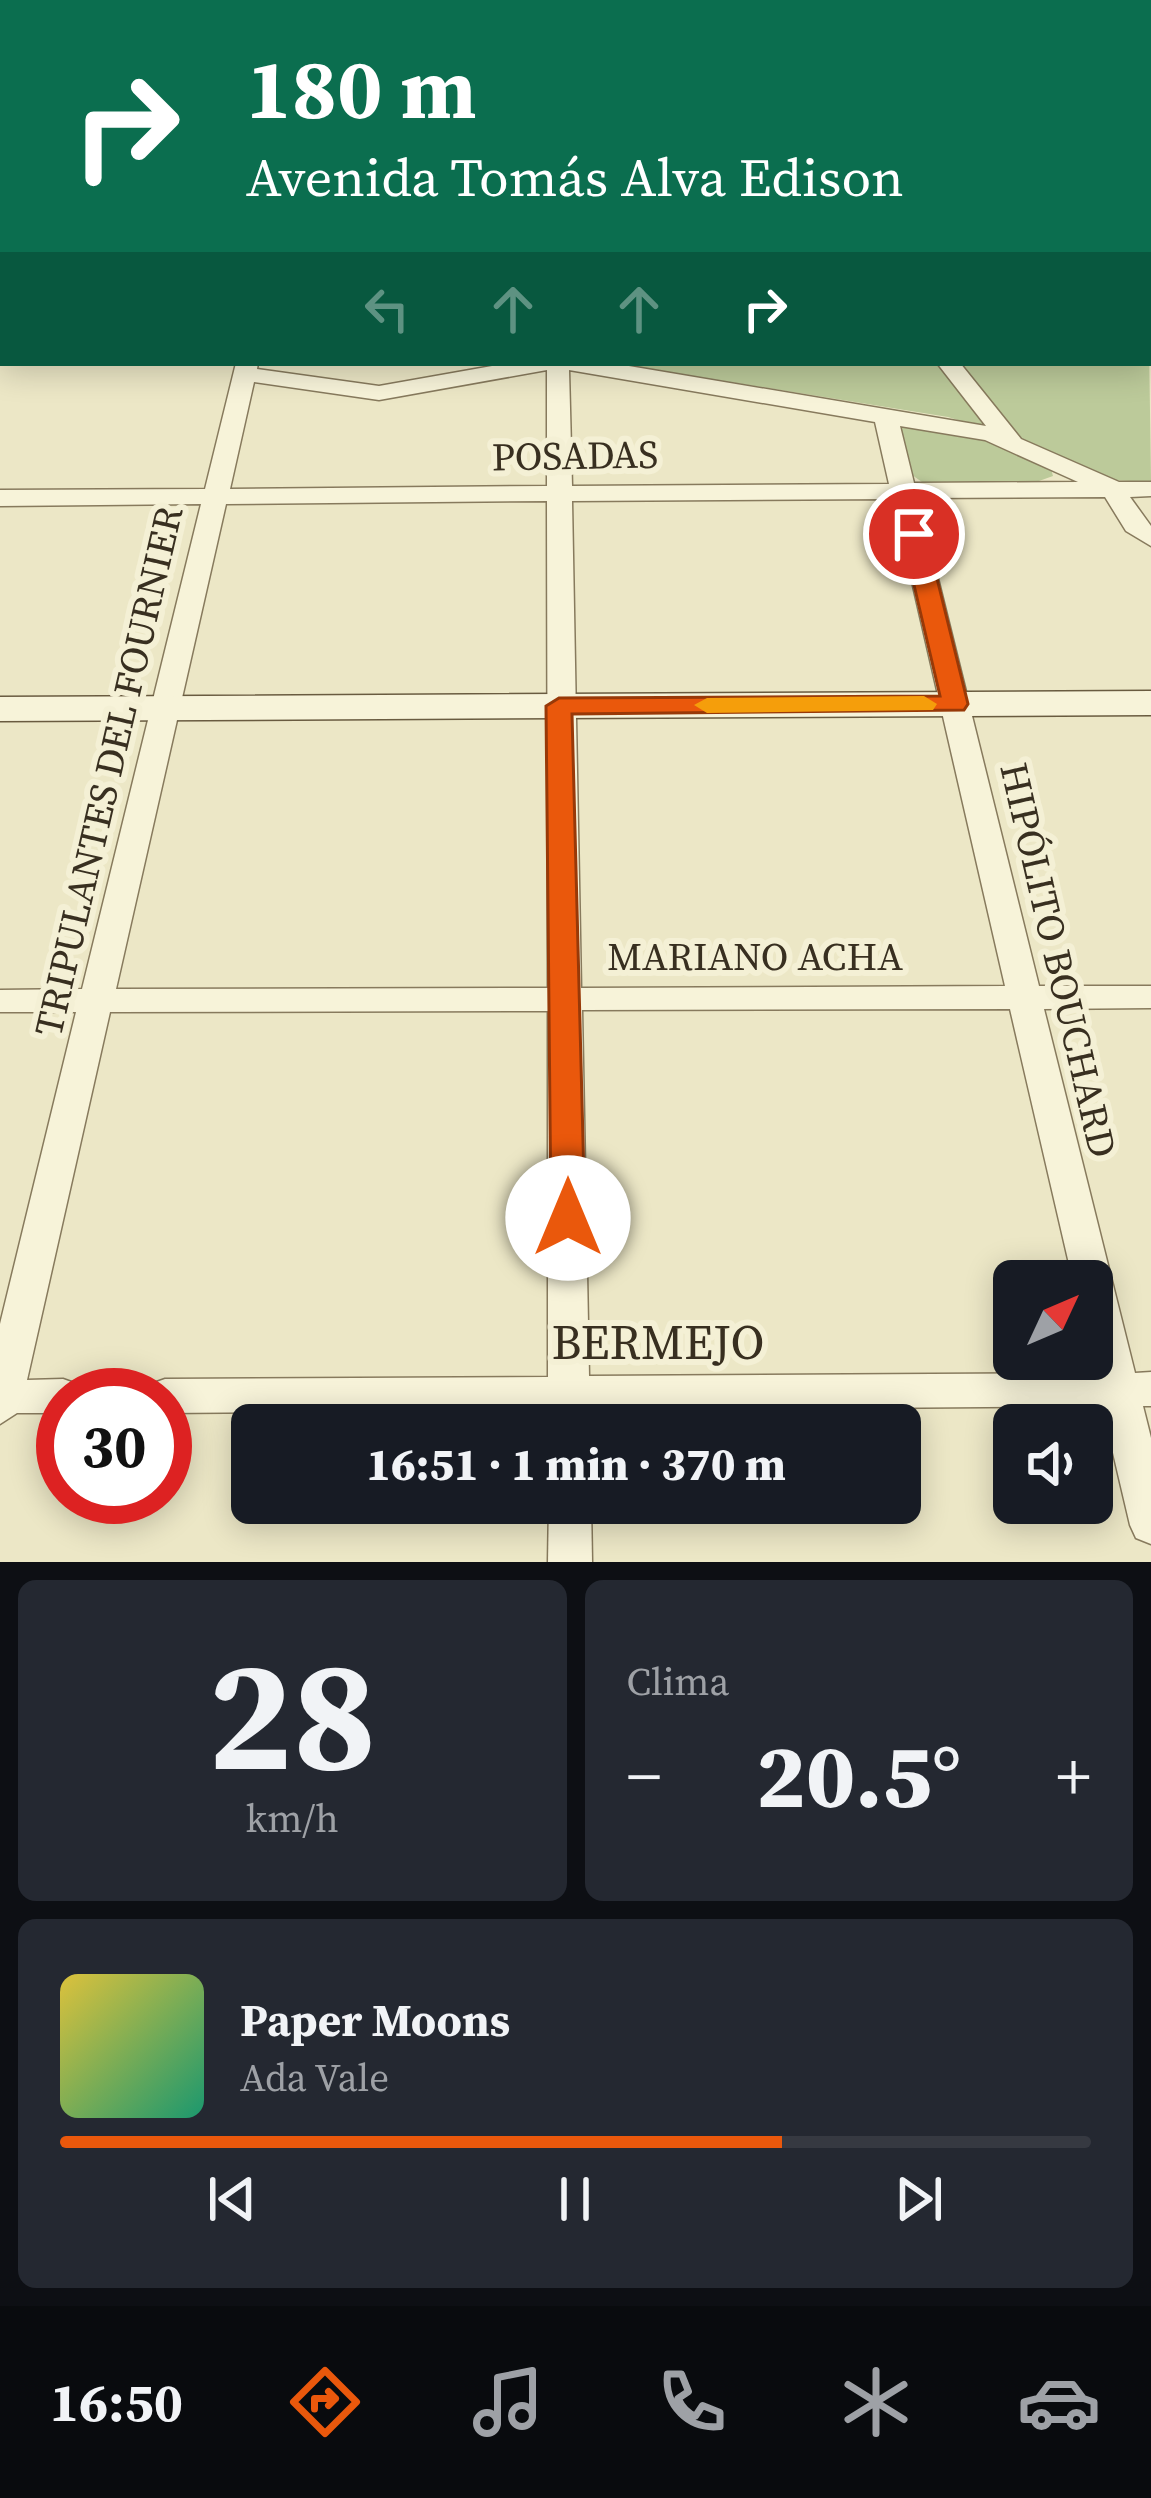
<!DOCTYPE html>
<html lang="es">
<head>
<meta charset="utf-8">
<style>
  :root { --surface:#171b24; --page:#242831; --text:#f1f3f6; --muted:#9ea1a6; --line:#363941; --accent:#ea580c }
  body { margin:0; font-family:"Source Serif 4",serif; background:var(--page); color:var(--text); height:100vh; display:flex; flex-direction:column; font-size:45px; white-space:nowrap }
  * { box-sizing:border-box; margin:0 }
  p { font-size:39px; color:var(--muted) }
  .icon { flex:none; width:66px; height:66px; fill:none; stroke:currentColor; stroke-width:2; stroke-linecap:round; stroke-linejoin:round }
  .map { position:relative; height:1562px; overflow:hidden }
  .details { display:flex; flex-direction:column; gap:18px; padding:18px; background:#0d0f14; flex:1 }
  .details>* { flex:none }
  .hud { position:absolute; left:0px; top:0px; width:1152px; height:366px; box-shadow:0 6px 30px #0003; background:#0b6e4f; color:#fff; overflow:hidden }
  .needle { width:78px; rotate:46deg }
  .controls { position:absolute; left:993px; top:1260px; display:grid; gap:24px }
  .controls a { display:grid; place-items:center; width:120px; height:120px; border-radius:18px; background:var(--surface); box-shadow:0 6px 30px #0003; font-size:60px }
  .speed { position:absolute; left:36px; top:1368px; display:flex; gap:24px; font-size:60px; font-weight:700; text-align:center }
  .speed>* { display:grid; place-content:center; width:156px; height:156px; border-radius:50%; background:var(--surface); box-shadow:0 6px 30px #0003; line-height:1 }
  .speed .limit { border:18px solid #d22; background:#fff; color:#111 }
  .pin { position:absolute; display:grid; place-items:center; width:102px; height:102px; color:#fff; margin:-51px; border:6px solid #fff; border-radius:50%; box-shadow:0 3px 12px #0007 }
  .me { position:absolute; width:132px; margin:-66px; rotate:0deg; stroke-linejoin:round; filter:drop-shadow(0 0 9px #0008) }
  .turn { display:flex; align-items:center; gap:42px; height:252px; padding:0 48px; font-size:54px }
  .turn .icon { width:156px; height:156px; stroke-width:2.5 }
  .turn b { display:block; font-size:84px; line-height:102px }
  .lanes { display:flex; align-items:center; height:114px; padding:0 48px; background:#0003; justify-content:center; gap:60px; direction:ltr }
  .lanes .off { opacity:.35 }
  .big { font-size:90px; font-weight:800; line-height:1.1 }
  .details .widget { flex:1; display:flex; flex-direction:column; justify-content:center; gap:18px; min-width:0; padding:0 42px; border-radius:18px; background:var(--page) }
  .details .dial { align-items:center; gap:0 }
  .dial b { font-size:156px; line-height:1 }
  .song { display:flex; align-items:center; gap:36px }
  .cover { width:144px; height:144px; border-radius:18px; background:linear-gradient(135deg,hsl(50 70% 55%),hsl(160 70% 35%)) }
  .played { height:12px; border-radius:6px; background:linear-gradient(90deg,var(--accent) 70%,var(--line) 70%) }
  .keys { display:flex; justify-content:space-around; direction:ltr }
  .heat { display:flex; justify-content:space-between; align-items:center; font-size:66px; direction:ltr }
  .details .tiles { flex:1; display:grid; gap:18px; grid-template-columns:1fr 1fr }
  .widget:last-child { grid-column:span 2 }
  .trip { position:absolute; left:231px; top:1404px; width:690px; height:120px; border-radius:18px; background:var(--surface); box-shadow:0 6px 30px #0003; font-weight:800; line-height:120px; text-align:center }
  .tabs { display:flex; height:192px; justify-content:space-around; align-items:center; background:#090b0e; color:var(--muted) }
  .tabs .icon { width:84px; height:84px }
  .tabs .current { color:var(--accent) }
  .tabs b { font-size:54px; color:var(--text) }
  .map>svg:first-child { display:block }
  .green { fill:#bcca9a }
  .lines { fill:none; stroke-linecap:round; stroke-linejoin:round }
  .minor-casing { stroke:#877a5d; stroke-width:3 }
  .secondary-casing { stroke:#695b40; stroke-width:3 }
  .minor { fill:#f7f3d9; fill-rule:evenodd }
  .secondary { fill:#f7f3d9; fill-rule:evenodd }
  .route { fill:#ea580c; stroke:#983908; stroke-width:3 }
  .slow { fill:#f59e0b }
  .labels { text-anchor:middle; stroke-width:12; stroke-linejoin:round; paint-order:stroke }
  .street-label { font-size:39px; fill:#382f20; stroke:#f4f0d5 }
  .near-street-label { font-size:48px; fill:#382f20; stroke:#f4f0d5 }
</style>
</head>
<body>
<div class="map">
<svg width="1151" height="1562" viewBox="0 0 1151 1562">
  <rect width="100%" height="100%" fill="#ece7c6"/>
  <g class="green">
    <polygon points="1149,341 1151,482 1111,480 1020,439 948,417 612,363 1149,363"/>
    <polygon points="902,425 986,440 1051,469 1053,476 1039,481 922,482 912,475 898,428"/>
  </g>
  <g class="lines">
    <defs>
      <g id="minor">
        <rect x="553" y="0" width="16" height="3"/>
        <polygon points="773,0 789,0 790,3 774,3"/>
        <polygon points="1008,0 1024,0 1026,3 1010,3"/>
        <rect x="0" y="19" width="3" height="10"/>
        <rect x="1149" y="19" width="2" height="10"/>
        <rect x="0" y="89" width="3" height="10"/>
        <rect x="1149" y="104" width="2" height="10"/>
        <polygon points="3,197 3,214 0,215 0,198"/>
        <rect x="1149" y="204" width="2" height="12"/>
        <rect x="1149" y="275" width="2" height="16"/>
        <rect x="1149" y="326" width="2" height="14"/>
        <rect x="0" y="330" width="3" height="14"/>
        <path d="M236,363H258L257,369L379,386L509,363H611L986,426L937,363H960L1021,439L1119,482H1151V496L1130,497L1151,526V546L1126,531L1105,497L918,498L1039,986H1151V1008L1044,1009L1135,1373L1151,1372V1406H1143L1151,1438V1544L1136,1538L1130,1525L1102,1406L589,1410L590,1425H548V1410L165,1413V1395H145L151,1384L165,1379L548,1377V1011L110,1012L27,1380L63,1379L77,1384L83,1395H63V1413H17L0,1424V1324L76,1012H0V990L82,989L201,504L0,506V490L205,489ZM547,370V486L230,489L254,382L379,400ZM569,370L875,422L889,484L572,486ZM900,426L985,440L1078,482L914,483ZM893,499L1005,986L581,988L572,501ZM547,501L548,988L116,989L226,504ZM1010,1009L1073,1281H1092L1094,1373L589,1376L582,1010Z"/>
        <polygon points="549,1503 591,1503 592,1562 548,1562"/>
      </g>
      <polygon id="secondary" points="1151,691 1151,715 0,721 0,697"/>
    </defs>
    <use href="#minor" class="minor-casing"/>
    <use href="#secondary" class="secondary-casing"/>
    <use href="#minor" class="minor"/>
    <use href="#secondary" class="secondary"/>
  </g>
  <polygon class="route" points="914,527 926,534 968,704 964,710 572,714 585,1218 580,1227 568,1231 556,1227 551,1218 546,706 559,698 940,696 902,534"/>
  <polygon class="slow" points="924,696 937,704 933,710 707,713 694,705 707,698"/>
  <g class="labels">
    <g class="street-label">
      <text transform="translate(575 455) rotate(-1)" y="14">POSADAS</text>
      <text transform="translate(108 771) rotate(-77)" y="14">TRIPULANTES DEL FOURNIER</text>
      <text x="755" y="970">MARIANO ACHA</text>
      <text transform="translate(1059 960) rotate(77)" y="14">HIPÓLITO BOUCHARD</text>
    </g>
    <g class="near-street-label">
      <text x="658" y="1359">BERMEJO</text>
    </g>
  </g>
</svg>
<div class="controls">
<a><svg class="needle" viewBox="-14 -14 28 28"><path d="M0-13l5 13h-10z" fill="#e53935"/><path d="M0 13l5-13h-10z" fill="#9ea1a6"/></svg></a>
<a><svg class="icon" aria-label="sound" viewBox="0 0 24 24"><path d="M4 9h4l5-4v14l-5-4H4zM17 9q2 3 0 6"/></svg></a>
</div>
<div class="speed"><div class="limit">30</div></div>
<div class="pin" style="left:914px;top:534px;background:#d93025"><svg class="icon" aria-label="arrive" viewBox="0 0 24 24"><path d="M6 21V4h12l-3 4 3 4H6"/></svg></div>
<svg class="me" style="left:568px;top:1218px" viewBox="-20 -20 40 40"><circle r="19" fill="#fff"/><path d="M0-13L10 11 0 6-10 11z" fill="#ea580c"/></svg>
<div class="trip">16:51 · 1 min · 370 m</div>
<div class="hud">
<div class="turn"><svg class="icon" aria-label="right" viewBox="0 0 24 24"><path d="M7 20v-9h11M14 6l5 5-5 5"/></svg><div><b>180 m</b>Avenida Tomás Alva Edison</div></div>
<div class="lanes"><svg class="icon off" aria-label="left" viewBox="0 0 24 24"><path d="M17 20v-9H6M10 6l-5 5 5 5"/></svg><svg class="icon off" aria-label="ahead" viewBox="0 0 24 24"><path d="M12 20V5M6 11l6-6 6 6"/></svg><svg class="icon off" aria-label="ahead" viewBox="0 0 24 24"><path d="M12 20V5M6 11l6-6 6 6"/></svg><svg class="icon" aria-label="right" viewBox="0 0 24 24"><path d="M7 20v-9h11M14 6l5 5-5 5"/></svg></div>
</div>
</div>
<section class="details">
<div class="tiles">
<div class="widget dial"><b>28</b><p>km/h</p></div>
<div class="widget"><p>Clima</p>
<div class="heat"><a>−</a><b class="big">20.5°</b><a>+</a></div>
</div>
<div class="widget">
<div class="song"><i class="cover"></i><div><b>Paper Moons</b><p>Ada Vale</p></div></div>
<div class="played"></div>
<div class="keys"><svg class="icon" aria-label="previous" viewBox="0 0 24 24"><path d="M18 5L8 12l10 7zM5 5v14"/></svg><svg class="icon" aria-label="pause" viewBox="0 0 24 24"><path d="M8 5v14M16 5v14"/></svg><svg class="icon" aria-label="next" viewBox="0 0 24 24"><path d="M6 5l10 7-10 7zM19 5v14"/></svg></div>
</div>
</div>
</section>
<nav class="tabs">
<b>16:50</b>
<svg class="icon current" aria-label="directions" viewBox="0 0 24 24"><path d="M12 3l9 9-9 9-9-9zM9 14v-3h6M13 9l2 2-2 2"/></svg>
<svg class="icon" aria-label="music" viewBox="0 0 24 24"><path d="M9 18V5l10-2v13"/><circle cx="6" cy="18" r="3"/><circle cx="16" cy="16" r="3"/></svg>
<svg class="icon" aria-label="phone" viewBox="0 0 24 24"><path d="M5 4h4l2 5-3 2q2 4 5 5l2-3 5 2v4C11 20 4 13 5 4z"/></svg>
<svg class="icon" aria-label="climate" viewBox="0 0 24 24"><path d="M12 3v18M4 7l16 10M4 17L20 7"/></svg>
<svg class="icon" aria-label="car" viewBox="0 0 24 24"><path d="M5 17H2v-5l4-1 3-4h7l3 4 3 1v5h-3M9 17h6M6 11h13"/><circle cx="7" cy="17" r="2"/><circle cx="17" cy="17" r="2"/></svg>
</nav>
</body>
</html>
